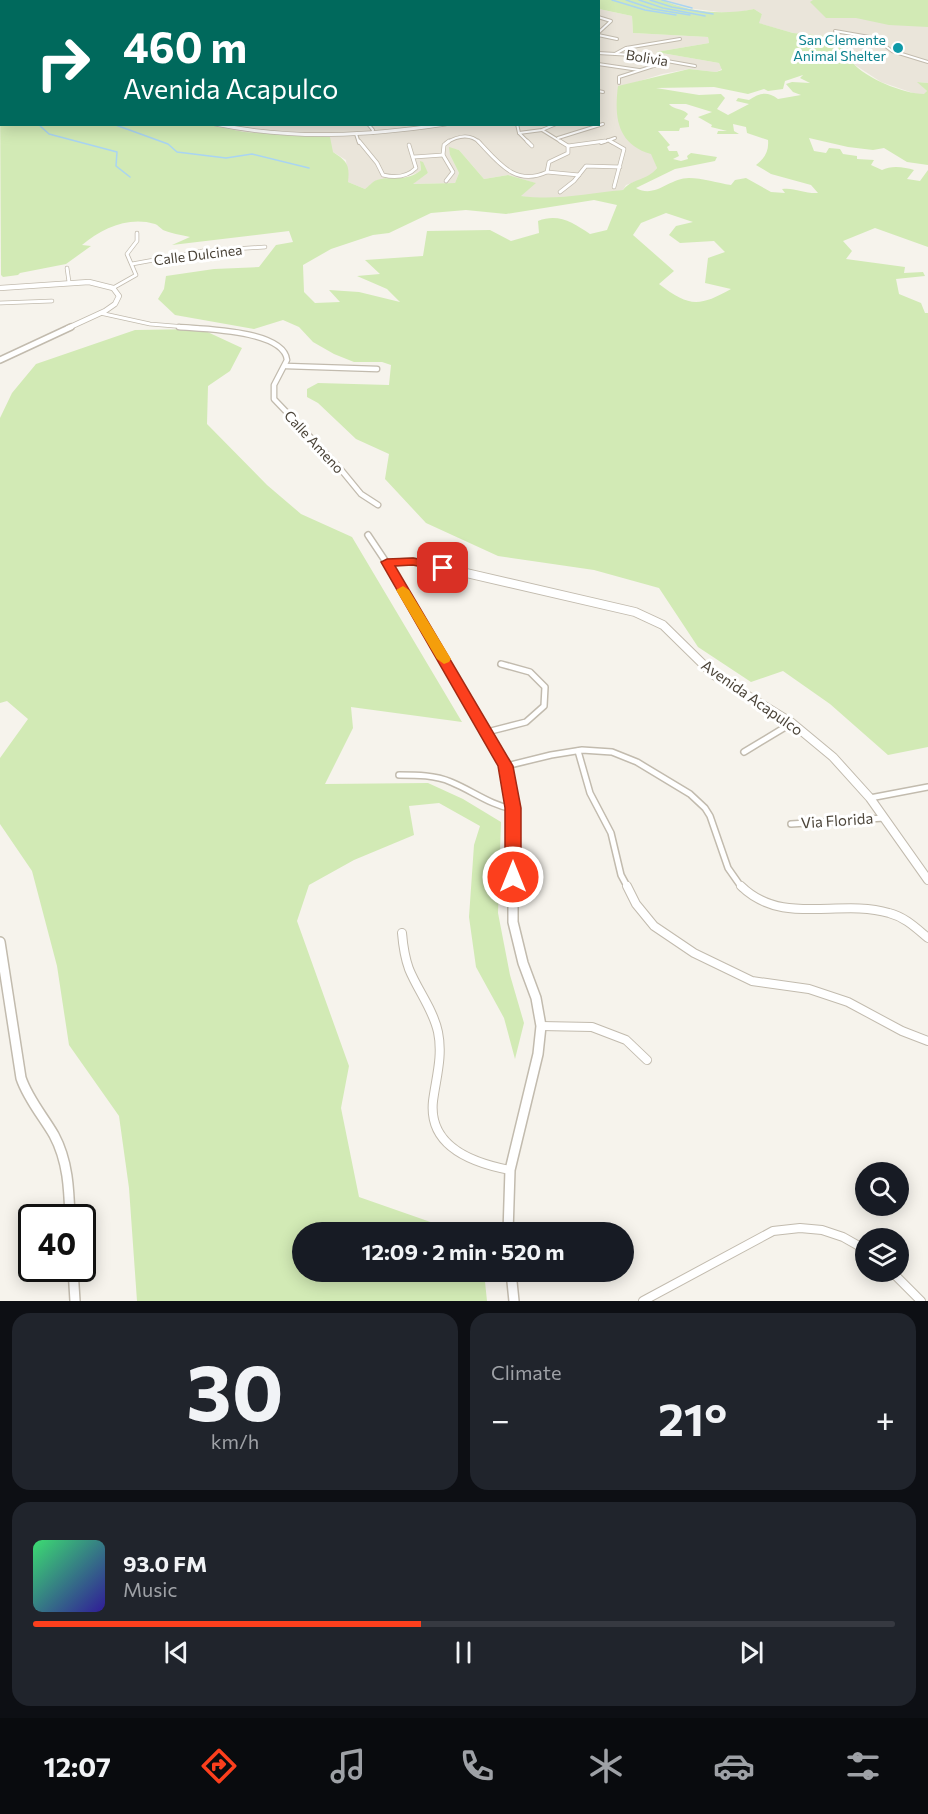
<!DOCTYPE html>
<html lang="en">
<head>
<meta charset="utf-8">
<style>
  :root { --surface:#171b24; --page:#20242c; --text:#f1f3f6; --muted:#9ea1a6; --line:#363941; --accent:#fc3f1d }
  body { margin:0; font-family:Commissioner,sans-serif; background:var(--page); color:var(--text); height:100vh; display:flex; flex-direction:column; font-size:22px; white-space:nowrap }
  * { box-sizing:border-box; margin:0 }
  p { font-size:20px; color:var(--muted) }
  .icon { flex:none; width:33px; height:33px; fill:none; stroke:currentColor; stroke-width:2; stroke-linecap:round; stroke-linejoin:round }
  .map { position:relative; height:1301px; overflow:hidden }
  .side { display:flex; flex-direction:column; gap:12px; padding:12px; background:#0d0f14; flex:1 }
  .side>* { flex:none }
  .guide { position:absolute; left:0px; top:0px; width:600px; height:126px; box-shadow:0 3px 15px #0003; background:#00695c; color:#fff; overflow:hidden }
  .buttons { position:absolute; left:855px; top:1162px; display:grid; gap:12px }
  .buttons a { display:grid; place-items:center; width:54px; height:54px; border-radius:50%; background:var(--surface); box-shadow:0 3px 15px #0003; font-size:30px }
  .speed { position:absolute; left:18px; top:1204px; display:flex; gap:12px; font-size:30px; font-weight:700; text-align:center }
  .speed>* { display:grid; place-content:center; width:78px; height:78px; border-radius:50%; background:var(--surface); box-shadow:0 3px 15px #0003; line-height:1 }
  .speed .limit { border:3px solid #111; border-radius:9px; background:#fff; color:#111 }
  .pin { position:absolute; display:grid; place-items:center; width:51px; height:51px; color:#fff; margin:-26px; border-radius:12px; box-shadow:0 3px 9px #0006 }
  .me { position:absolute; width:66px; margin:-33px; rotate:0deg; stroke-linejoin:round; filter:drop-shadow(0 0 4px #0008) }
  .turn { display:flex; align-items:center; gap:21px; height:126px; padding:0 24px; font-size:27px }
  .turn .icon { width:78px; height:78px; stroke-width:2.5 }
  .turn b { display:block; font-size:42px; line-height:51px }
  .big { font-size:45px; font-weight:700; line-height:1.1 }
  .side .tile { flex:1; display:flex; flex-direction:column; justify-content:center; gap:9px; min-width:0; padding:0 21px; border-radius:18px; background:var(--page) }
  .side .dial { align-items:center; gap:0 }
  .dial b { font-size:78px; line-height:1 }
  .song { display:flex; align-items:center; gap:18px }
  .cover { width:72px; height:72px; border-radius:9px; background:linear-gradient(135deg,hsl(140 70% 55%),hsl(250 70% 35%)) }
  .played { height:6px; border-radius:3px; background:linear-gradient(90deg,var(--accent) 45%,var(--line) 45%) }
  .keys { display:flex; justify-content:space-around; direction:ltr }
  .heat { display:flex; justify-content:space-between; align-items:center; font-size:33px; direction:ltr }
  .side .tiles { flex:1; display:grid; gap:12px; grid-template-columns:1fr 1fr }
  .tile:last-child { grid-column:span 2 }
  .trip { position:absolute; left:292px; top:1222px; width:342px; height:60px; border-radius:30px; background:var(--surface); box-shadow:0 3px 15px #0003; font-weight:700; line-height:60px; text-align:center }
  .tabs { display:flex; height:96px; justify-content:space-around; align-items:center; background:#090b0e; color:var(--muted) }
  .tabs .icon { width:42px; height:42px }
  .tabs .current { color:var(--accent) }
  .tabs b { font-size:27px; color:var(--text) }
  .map>svg:first-child { display:block }
  .residential { fill:#eae5da }
  .green { fill:#d2eab5; fill-rule:evenodd }
  .lines { fill:none; stroke-linecap:round; stroke-linejoin:round }
  .stream { stroke:#a9d4f2; stroke-width:1.5 }
  .minor-far4-casing { stroke:#c2bbae; stroke-width:4 }
  .minor-far3-casing { stroke:#c2bbae; stroke-width:4.5 }
  .minor-far2-casing { stroke:#c2bbae; stroke-width:7 }
  .minor-far1-casing { stroke:#c2bbae; stroke-width:8 }
  .minor-casing { stroke:#c2bbae; stroke-width:10 }
  .tertiary-far4-casing { stroke:#c2bbae; stroke-width:4.5 }
  .tertiary-far3-casing { stroke:#c2bbae; stroke-width:6 }
  .tertiary-far2-casing { stroke:#c2bbae; stroke-width:8 }
  .tertiary-far1-casing { stroke:#c2bbae; stroke-width:10 }
  .tertiary-casing { stroke:#c2bbae; stroke-width:12 }
  .secondary-casing { stroke:#d6c79b; stroke-width:5 }
  .minor-far4 { stroke:#fff; stroke-width:2 }
  .minor-far3 { stroke:#fff; stroke-width:3 }
  .minor-far2 { stroke:#fff; stroke-width:4.5 }
  .minor-far1 { stroke:#fff; stroke-width:5 }
  .minor { stroke:#fff; stroke-width:8 }
  .tertiary-far4 { stroke:#fff; stroke-width:3 }
  .tertiary-far3 { stroke:#fff; stroke-width:4.5 }
  .tertiary-far2 { stroke:#fff; stroke-width:5 }
  .tertiary-far1 { stroke:#fff; stroke-width:8 }
  .tertiary { stroke:#fff; stroke-width:9 }
  .secondary { stroke:#fff3cd; stroke-width:4 }
  .route { fill:#fc3f1d; stroke:#a42913; stroke-width:1.5 }
  .slow { fill:#f59e0b }
  .culture-dot { fill:#0f9aa8; stroke:#fff; stroke-width:2 }
  .labels { text-anchor:middle; stroke-width:6; stroke-linejoin:round; paint-order:stroke }
  .far-culture-label { font-size:14px; fill:#0d838f; stroke:#fff; text-anchor:end }
  .far-street-label { font-size:14px; fill:#4b4439; stroke:#fff }
  .street-label { font-size:15px; fill:#4b4439; stroke:#fff }
</style>
</head>
<body>
<div class="map">
<svg width="928" height="1301" viewBox="0 0 928 1301">
  <rect width="100%" height="100%" fill="#f6f3ec"/>
  <g class="residential">
    <polygon points="72,0 532,0 538,1 71,2"/>
    <polygon points="663,0 928,0 928,83 918,82 927,91 925,94 916,94 881,82 852,63 838,37 793,33 758,23 762,14 754,9 735,13 719,12 679,7"/>
    <polygon points="599,9 632,16 633,33 708,37 709,43 656,52 719,63 722,69 716,72 689,69 662,74 627,85 657,168 651,176 626,185 623,190 578,197 541,199 520,196 535,183 508,175 484,179 459,150 450,148 450,155 459,173 455,183 412,184 428,173 420,162 421,170 417,173 396,179 377,180 365,189 348,182 346,160 333,152 282,135 244,132 205,125 598,124"/>
  </g>
  <g class="green">
    <path d="M532,0H663C691,13 724,15 754,9L762,14L759,23L793,33L838,37C842,45 846,55 852,62C865,78 904,94 924,94L927,91L917,82L928,83V165L907,162L884,148L873,150L848,147L809,138L814,151L826,153L829,148L840,149L843,154L857,156V159L874,160L871,165L882,170C891,165 905,167 914,170L907,179L920,181L928,170V247L875,228L843,241L852,251L846,259L905,267L904,273L923,272L925,276L896,279L899,294L921,303L925,313H928V747L888,755L830,704L783,671L751,682L698,647L659,588L594,570L498,556L426,523L385,479L389,454L356,439L318,403L307,397V389L318,383L389,385L391,365L382,362H354L334,354L313,342L299,327L283,320L254,329L175,315L158,299L164,289L166,276L214,269L259,267L276,245L293,242L289,231L172,245L190,237C182,235 169,233 163,230C160,228 158,225 155,224C129,216 102,228 82,245L91,246L66,264L20,273L18,275L3,277L1,275L0,89L2,124H205L244,132L330,137L333,152C347,161 350,165 348,182L365,189C368,187 373,181 377,180C392,175 406,183 421,170L420,161L423,162L428,173L413,184L455,183L459,173L450,155L449,147L459,150L484,179L508,175L536,183L521,196C559,201 586,193 623,190C632,178 647,181 657,168L651,154C617,144 614,117 618,86L689,69L716,72L722,70L719,63L656,52L709,43L708,37L633,33L632,16L599,9L598,2ZM803,75L800,78L810,83L792,82L786,84L793,92L801,95L778,99C767,91 760,93 749,100L738,98L736,101L749,104L728,115L717,109L725,98L721,94L699,95L656,88L714,87L748,94L764,89L768,91L783,89L785,81ZM669,104H686L712,112L698,117L712,125L711,127L727,131H718L717,134H739L734,131L733,124L746,127L747,133L768,140C769,151 765,158 756,165L771,174L811,185L818,193C805,194 794,187 782,189L785,193L771,192L746,178L735,180L731,185C718,183 702,178 689,178C669,178 655,199 636,188L675,169L715,161L717,157L691,153L687,156L688,159L681,161L673,159L679,156L677,151H669L667,147L670,145L658,131H679L680,128L689,127V121L684,119L688,114C682,108 674,110 669,104ZM594,200L617,205L607,230L590,234C573,223 559,213 538,221L539,233L511,241L490,230L427,231L423,256L365,260L380,274L357,276L387,289L400,302L359,292L329,290L340,302L315,303L304,292L303,265L331,249L373,235L389,233L431,213L466,210L506,214ZM666,213L693,222L676,226L669,235L680,243L714,241L725,252L708,258L705,283L731,289C699,307 689,307 659,284L674,271L633,235L641,223Z"/>
    <polygon points="813,0 928,0 928,27 889,25 856,18 826,18 810,2"/>
    <polygon points="201,329 242,348 230,371 208,386 207,424 267,485 301,514 352,537 462,722 351,707 353,728 325,784 428,783 463,799 501,822 498,913 510,975 524,1023 515,1059 504,1018 476,967 469,917 474,845 480,826 439,803 409,806 414,835 354,860 309,885 297,921 349,1066 341,1108 359,1197 462,1233 303,1233 303,1272 484,1272 487,1301 137,1301 129,1188 119,1116 69,1045 57,966 32,871 0,824 0,758 28,719 7,701 0,703 0,418 12,393 36,364 135,330"/>
  </g>
  <g class="lines">
    <g class="stream">
      <polyline points="612,0 645,10 676,15"/>
      <polyline points="626,0 653,9 690,15"/>
      <polyline points="639,0 663,8 705,16"/>
      <polyline points="650,0 672,7 713,14"/>
      <polyline points="662,0 692,8"/>
      <polyline points="38,124 49,134 117,152 116,166 130,177"/>
      <polyline points="113,124 168,144 177,152 226,158 252,154 309,168"/>
    </g>
    <defs>
      <g id="minor-far4">
        <polyline points="282,0 284,2"/>
        <polyline points="427,0 433,2"/>
        <polyline points="116,2 118,0"/>
        <polyline points="148,2 151,0"/>
        <polyline points="176,2 178,0"/>
        <polyline points="443,2 447,0"/>
        <polyline points="499,2 504,0"/>
        <polyline points="598,17 611,21 598,33"/>
        <polyline points="835,31 875,38 892,51 928,62"/>
        <polyline points="598,35 617,39"/>
        <polyline points="598,53 633,55 695,66"/>
        <polyline points="615,54 626,48 680,39"/>
        <polyline points="598,64 639,70"/>
        <polyline points="619,83 619,77 666,62"/>
        <polyline points="598,91 603,92"/>
        <polyline points="368,124 373,130 372,133"/>
        <polyline points="517,124 519,133 529,143"/>
        <polyline points="542,130 563,143"/>
        <polyline points="519,133 542,130 556,124"/>
        <polyline points="356,134 359,143"/>
        <polyline points="558,138 603,124"/>
        <polyline points="608,140 613,143"/>
        <path d="M446,143C457,136 470,133 480,143"/>
        <polyline points="601,143 615,138"/>
      </g>
      <g id="minor-far3">
        <path d="M359,141L377,163L383,175C395,178 407,177 416,168L409,145"/>
        <path d="M478,141C498,162 515,187 547,172L549,162L568,153V146L560,141"/>
        <polyline points="527,141 532,146"/>
        <polyline points="610,141 624,149 614,187"/>
        <polyline points="568,146 605,141"/>
        <polyline points="414,157 443,155"/>
        <polyline points="547,172 579,175"/>
        <polyline points="446,181 453,172 443,155 444,145 449,141"/>
        <polyline points="560,192 574,181 586,166 620,167"/>
        <polyline points="132,264 203,251 265,247"/>
        <polyline points="67,268 69,282"/>
        <polyline points="113,288 136,275 127,254 137,241 137,233"/>
        <polyline points="0,303 52,301"/>
        <polyline points="100,313 150,324 198,328"/>
      </g>
      <g id="minor-far2">
        <path d="M179,327C202,329 284,330 287,360L274,385V399L338,466L361,494L378,505"/>
        <polyline points="286,366 377,369"/>
      </g>
      <g id="minor-far1">
        <polyline points="487,732 526,722 544,706 545,687 530,672 501,664"/>
        <polyline points="578,751 590,793 611,833 621,875 628,888"/>
        <polyline points="744,752 792,723"/>
        <polyline points="506,766 551,755 582,750 612,752 637,762 690,794 705,808 710,816 728,868 742,888"/>
        <path d="M399,775C417,775 435,775 451,782C473,791 490,805 513,809"/>
        <polyline points="870,798 928,787"/>
        <polyline points="791,824 884,818"/>
      </g>
      <g id="minor">
        <polyline points="627,886 636,904 654,926 694,953 752,981 809,989 848,1002 902,1031 928,1041"/>
        <path d="M741,886C783,927 839,898 889,913C905,917 916,928 928,938"/>
        <path d="M402,933C403,945 405,958 409,969C418,991 433,1009 438,1032C443,1056 436,1078 433,1101C428,1147 473,1163 510,1170"/>
        <polyline points="541,1026 592,1027 626,1040 647,1060"/>
        <polyline points="892,1272 921,1301"/>
        <polyline points="643,1301 773,1231 800,1228 822,1230 843,1237 866,1250"/>
      </g>
      <g id="tertiary-far4">
        <polyline points="388,0 394,2"/>
        <path d="M215,124C293,140 368,136 446,124"/>
      </g>
      <polyline id="tertiary-far3" points="0,288 89,282 113,288 119,296 115,304 105,311 68,328"/>
      <g id="tertiary-far2">
        <polyline points="0,360 71,327"/>
        <polyline points="368,535 392,571"/>
        <polyline points="387,563 413,561 456,571"/>
      </g>
      <g id="tertiary-far1">
        <polyline points="391,569 506,766 513,809 513,888"/>
        <polyline points="449,569 635,612 663,625 714,675 792,723 833,757 870,798 928,880"/>
      </g>
      <g id="tertiary">
        <path d="M0,942L21,1078C28,1099 43,1116 54,1135C68,1161 69,1189 70,1218"/>
        <polyline points="508,1233 510,1170 538,1054 541,1026 536,998 523,963 513,922 513,886"/>
        <polyline points="73,1269 75,1301"/>
        <polyline points="511,1272 514,1301"/>
      </g>
      <polyline id="secondary" points="353,2 361,0"/>
    </defs>
    <use href="#minor-far4" class="minor-far4-casing"/>
    <use href="#minor-far3" class="minor-far3-casing"/>
    <use href="#minor-far2" class="minor-far2-casing"/>
    <use href="#minor-far1" class="minor-far1-casing"/>
    <use href="#minor" class="minor-casing"/>
    <use href="#tertiary-far4" class="tertiary-far4-casing"/>
    <use href="#tertiary-far3" class="tertiary-far3-casing"/>
    <use href="#tertiary-far2" class="tertiary-far2-casing"/>
    <use href="#tertiary-far1" class="tertiary-far1-casing"/>
    <use href="#tertiary" class="tertiary-casing"/>
    <use href="#secondary" class="secondary-casing"/>
    <use href="#minor-far4" class="minor-far4"/>
    <use href="#minor-far3" class="minor-far3"/>
    <use href="#minor-far2" class="minor-far2"/>
    <use href="#minor-far1" class="minor-far1"/>
    <use href="#minor" class="minor"/>
    <use href="#tertiary-far4" class="tertiary-far4"/>
    <use href="#tertiary-far3" class="tertiary-far3"/>
    <use href="#tertiary-far2" class="tertiary-far2"/>
    <use href="#tertiary-far1" class="tertiary-far1"/>
    <use href="#tertiary" class="tertiary"/>
    <use href="#secondary" class="secondary"/>
  </g>
  <polygon class="route" points="413,558 447,565 449,568 443,572 413,565 395,566 513,766 521,808 521,877 519,881 507,881 505,877 505,808 498,766 381,562 387,559"/>
  <polygon class="slow" points="403,586 409,590 451,659 449,662 444,664 437,659 396,590"/>
  <circle class="culture-dot" cx="898" cy="48" r="6"/>
  <g class="labels">
    <g class="far-culture-label">
      <text x="886" y="45">San Clemente<tspan x="886" dy="16">Animal Shelter</tspan></text>
    </g>
    <g class="far-street-label">
      <text transform="translate(647 58) rotate(9)" y="5">Bolivia</text>
      <text transform="translate(198 255) rotate(-7)" y="5">Calle Dulcinea</text>
      <text transform="translate(314 442) rotate(47)" y="5">Calle Ameno</text>
    </g>
    <g class="street-label">
      <text transform="translate(752 698) rotate(35)" y="5">Avenida Acapulco</text>
      <text transform="translate(837 821) rotate(-4)" y="5">Via Florida</text>
    </g>
  </g>
</svg>
<div class="buttons">
<a><svg class="icon" aria-label="search" viewBox="0 0 24 24"><circle cx="10" cy="10" r="6"/><path d="M15 15l6 6"/></svg></a>
<a><svg class="icon" aria-label="layers" viewBox="0 0 24 24"><path d="M12 4l9 5-9 5-9-5zM3 14l9 5 9-5"/></svg></a>
</div>
<div class="speed"><div class="limit">40</div></div>
<div class="pin" style="left:443px;top:568px;background:#d93025"><svg class="icon" aria-label="arrive" viewBox="0 0 24 24"><path d="M6 21V4h12l-3 4 3 4H6"/></svg></div>
<svg class="me" style="left:513px;top:877px" viewBox="-20 -20 40 40"><circle r="17" fill="#fc3f1d" stroke="#fff" stroke-width="3"/><path d="M0-11L8 9 0 5-8 9z" fill="#fff"/></svg>
<div class="trip">12:09 · 2 min · 520 m</div>
<div class="guide">
<div class="turn"><svg class="icon" aria-label="right" viewBox="0 0 24 24"><path d="M7 20v-9h11M14 6l5 5-5 5"/></svg><div><b>460 m</b>Avenida Acapulco</div></div>
</div>
</div>
<section class="side">
<div class="tiles">
<div class="tile dial"><b>30</b><p>km/h</p></div>
<div class="tile"><p>Climate</p>
<div class="heat"><a>−</a><b class="big">21°</b><a>+</a></div>
</div>
<div class="tile">
<div class="song"><i class="cover"></i><div><b>93.0 FM</b><p>Music</p></div></div>
<div class="played"></div>
<div class="keys"><svg class="icon" aria-label="previous" viewBox="0 0 24 24"><path d="M18 5L8 12l10 7zM5 5v14"/></svg><svg class="icon" aria-label="pause" viewBox="0 0 24 24"><path d="M8 5v14M16 5v14"/></svg><svg class="icon" aria-label="next" viewBox="0 0 24 24"><path d="M6 5l10 7-10 7zM19 5v14"/></svg></div>
</div>
</div>
</section>
<nav class="tabs">
<b>12:07</b>
<svg class="icon current" aria-label="directions" viewBox="0 0 24 24"><path d="M12 3l9 9-9 9-9-9zM9 14v-3h6M13 9l2 2-2 2"/></svg>
<svg class="icon" aria-label="music" viewBox="0 0 24 24"><path d="M9 18V5l10-2v13"/><circle cx="6" cy="18" r="3"/><circle cx="16" cy="16" r="3"/></svg>
<svg class="icon" aria-label="phone" viewBox="0 0 24 24"><path d="M5 4h4l2 5-3 2q2 4 5 5l2-3 5 2v4C11 20 4 13 5 4z"/></svg>
<svg class="icon" aria-label="climate" viewBox="0 0 24 24"><path d="M12 3v18M4 7l16 10M4 17L20 7"/></svg>
<svg class="icon" aria-label="car" viewBox="0 0 24 24"><path d="M5 17H2v-5l4-1 3-4h7l3 4 3 1v5h-3M9 17h6M6 11h13"/><circle cx="7" cy="17" r="2"/><circle cx="17" cy="17" r="2"/></svg>
<svg class="icon" aria-label="filters" viewBox="0 0 24 24"><path d="M4 7h16M4 17h16"/><circle cx="9" cy="7" r="2"/><circle cx="15" cy="17" r="2"/></svg>
</nav>
</body>
</html>
